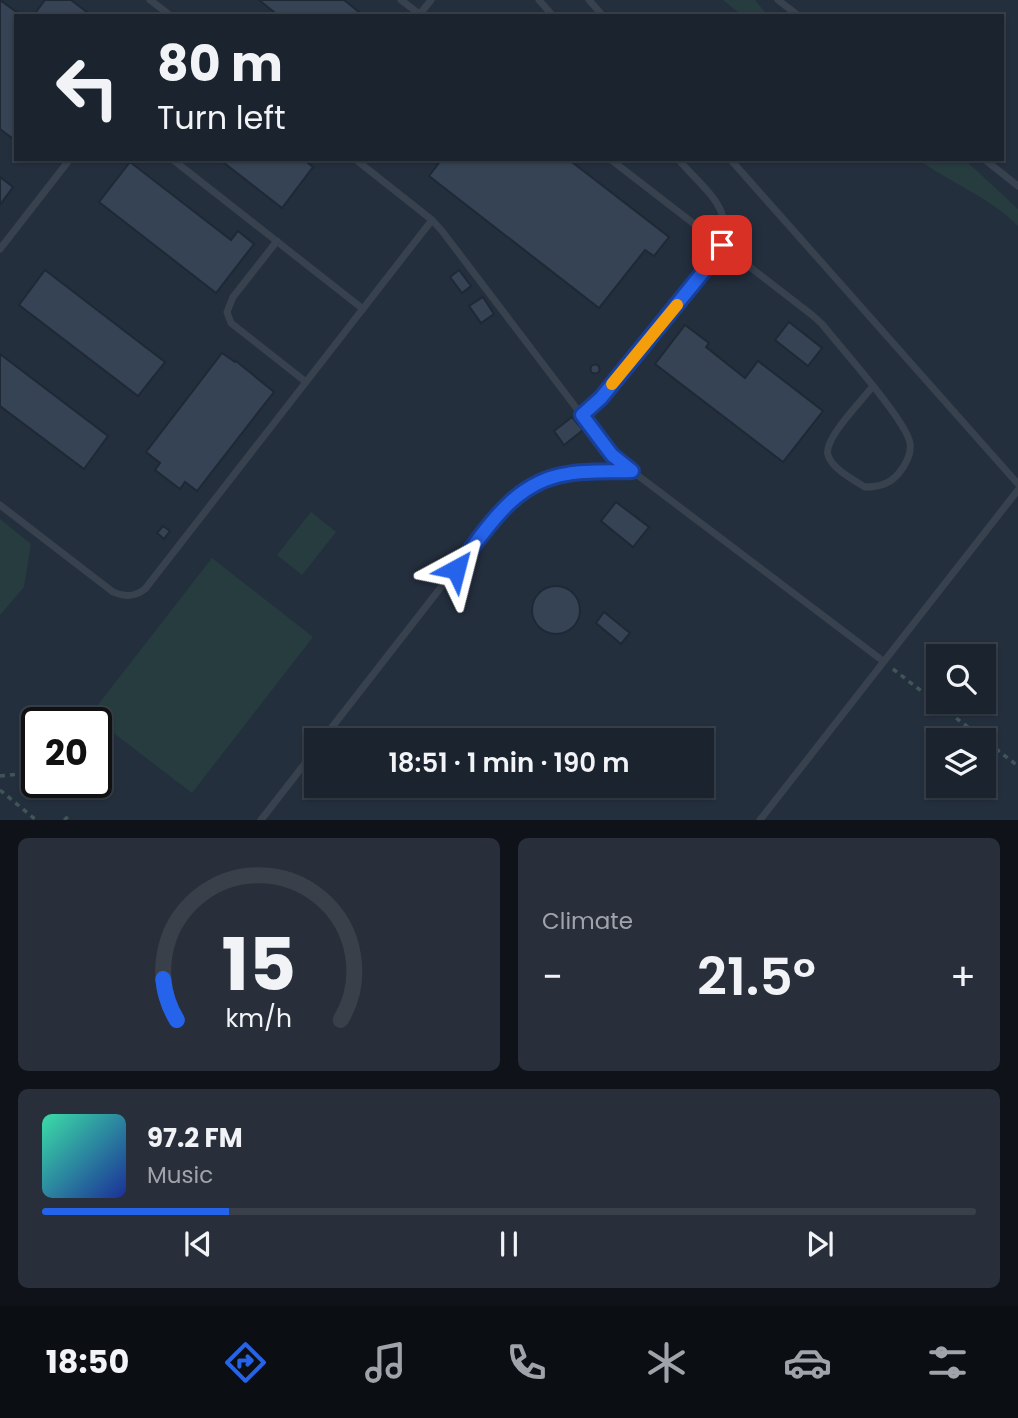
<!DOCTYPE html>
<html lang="en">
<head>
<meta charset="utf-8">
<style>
  :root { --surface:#1b232e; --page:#282f3a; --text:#f1f3f6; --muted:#a0a4aa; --line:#39404a; --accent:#2563eb }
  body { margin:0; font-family:Poppins,sans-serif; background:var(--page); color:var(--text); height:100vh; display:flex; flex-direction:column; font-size:26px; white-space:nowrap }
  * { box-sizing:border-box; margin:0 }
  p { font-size:23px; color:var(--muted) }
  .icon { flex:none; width:38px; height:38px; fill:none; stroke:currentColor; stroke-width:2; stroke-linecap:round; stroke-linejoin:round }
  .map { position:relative; height:820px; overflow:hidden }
  .drawer { display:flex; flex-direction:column; gap:18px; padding:18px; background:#0f1319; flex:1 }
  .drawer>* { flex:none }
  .hud { position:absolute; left:14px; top:14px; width:990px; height:147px; border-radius:0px; box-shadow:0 2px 5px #0004,0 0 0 2px var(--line); background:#1b232e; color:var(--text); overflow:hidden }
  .fabs { position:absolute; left:926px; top:644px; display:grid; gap:14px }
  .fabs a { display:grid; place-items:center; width:70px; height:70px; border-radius:0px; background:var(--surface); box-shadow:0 2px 5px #0004,0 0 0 2px var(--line); font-size:35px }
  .speed { position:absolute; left:21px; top:707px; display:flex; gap:14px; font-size:35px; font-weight:700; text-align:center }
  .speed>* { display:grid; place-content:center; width:91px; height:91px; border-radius:50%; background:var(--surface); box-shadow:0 2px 5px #0004,0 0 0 2px var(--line); line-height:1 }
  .speed .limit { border:4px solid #111; border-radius:10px; background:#fff; color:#111 }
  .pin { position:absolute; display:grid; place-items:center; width:60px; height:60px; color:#fff; margin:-30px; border-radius:14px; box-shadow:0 4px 10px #0006 }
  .me { position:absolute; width:77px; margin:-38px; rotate:38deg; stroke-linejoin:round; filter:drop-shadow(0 0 5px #0008) }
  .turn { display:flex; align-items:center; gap:24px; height:147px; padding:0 28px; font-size:32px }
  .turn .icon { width:91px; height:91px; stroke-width:2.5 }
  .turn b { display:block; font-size:49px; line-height:60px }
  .big { font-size:52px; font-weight:600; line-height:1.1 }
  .drawer .tile { flex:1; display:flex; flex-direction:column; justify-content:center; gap:10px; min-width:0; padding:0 24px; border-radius:10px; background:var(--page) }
  .drawer .dial { align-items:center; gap:0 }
  .dial svg { height:182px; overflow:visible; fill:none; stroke:var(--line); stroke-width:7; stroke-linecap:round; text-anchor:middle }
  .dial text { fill:var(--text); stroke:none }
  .song { display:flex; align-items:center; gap:21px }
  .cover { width:84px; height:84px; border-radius:10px; background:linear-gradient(135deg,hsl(160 70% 55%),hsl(230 70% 35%)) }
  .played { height:7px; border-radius:4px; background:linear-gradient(90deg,var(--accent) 20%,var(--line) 20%) }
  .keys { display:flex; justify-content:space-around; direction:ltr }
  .heat { display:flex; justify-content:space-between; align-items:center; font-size:38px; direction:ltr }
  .drawer .tiles { flex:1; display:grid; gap:18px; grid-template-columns:1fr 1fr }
  .tile:last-child { grid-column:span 2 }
  .trip { position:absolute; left:304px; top:728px; width:410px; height:70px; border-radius:0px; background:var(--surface); box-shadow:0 2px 5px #0004,0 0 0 2px var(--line); font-weight:600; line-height:70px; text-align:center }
  .tab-bar { display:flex; height:112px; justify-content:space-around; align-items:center; background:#0b0e12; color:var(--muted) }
  .tab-bar .icon { width:49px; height:49px }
  .tab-bar .active { color:var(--accent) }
  .tab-bar b { font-size:32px; color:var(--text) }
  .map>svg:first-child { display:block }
  .green { fill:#263c3f }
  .building { fill:#364354; stroke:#1f2835; stroke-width:2 }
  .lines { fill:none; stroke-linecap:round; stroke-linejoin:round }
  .path { stroke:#3f5557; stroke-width:3.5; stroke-dasharray:5 5; stroke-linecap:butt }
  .service { stroke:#38414e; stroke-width:7 }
  .route-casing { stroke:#184099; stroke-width:18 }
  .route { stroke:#2563eb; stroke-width:12 }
  .slow { stroke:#f59e0b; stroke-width:12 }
</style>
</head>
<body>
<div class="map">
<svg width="1018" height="820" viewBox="0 0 1018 820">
  <rect width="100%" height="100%" fill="#242f3e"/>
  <g class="green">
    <polygon points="723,0 755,0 768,16 743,16"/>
    <path d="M917,159H964L1018,209V226C991,198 949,182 917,159Z"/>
    <polygon points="311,512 336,532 302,575 277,555"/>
    <polygon points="0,519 31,544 24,587 0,615"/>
    <polygon points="212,558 313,637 192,793 90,715"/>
  </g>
  <g class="building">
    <polygon points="0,0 22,16 16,16 16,141 0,129"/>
    <polygon points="45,0 71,0 92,16 33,16"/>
    <polygon points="259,0 344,0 364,16 279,16"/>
    <polygon points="219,159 303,159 313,167 282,208"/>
    <polygon points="442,159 568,159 669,237 654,256 645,250 599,308 429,176"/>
    <polygon points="130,162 231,240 238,231 254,244 216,293 99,202"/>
    <polygon points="0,177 13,187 0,205"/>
    <polygon points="45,270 165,362 138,396 19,305"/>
    <polygon points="459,270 471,286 462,293 450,277"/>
    <polygon points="483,297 494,314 481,323 469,306"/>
    <polygon points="789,322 822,348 808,366 775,340"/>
    <polygon points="685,325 709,343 706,347 745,378 758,361 823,411 783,462 655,364"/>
    <polygon points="222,353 235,362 236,361 274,392 197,491 185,482 180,489 155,470 160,463 146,452"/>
    <polygon points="0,354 108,436 84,469 0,406"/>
    <circle cx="595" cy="369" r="4.5"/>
    <polygon points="572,417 583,430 564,445 554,431"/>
    <polygon points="616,502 649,527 633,547 601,521"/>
    <polygon points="163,526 170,531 164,539 157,533"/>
    <circle cx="556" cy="610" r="24"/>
    <polygon points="604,612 630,633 621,644 596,623"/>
  </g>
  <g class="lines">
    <g class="path">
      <polyline points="893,669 1018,766"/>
      <polyline points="0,776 37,772"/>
      <polyline points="0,790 36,820"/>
      <polyline points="64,820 69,816"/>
    </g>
    <g class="service">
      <polyline points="150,0 171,16"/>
      <polyline points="401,0 422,16"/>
      <polyline points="539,0 553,16"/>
      <polyline points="589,0 603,16"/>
      <polyline points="778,0 799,16"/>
      <polyline points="420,14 431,0"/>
      <polyline points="172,159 363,309"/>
      <polyline points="355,159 432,220 442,231 612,455 632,471"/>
      <path d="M610,159L812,315L822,324C840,347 906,420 910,443C912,454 906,464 899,473C890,484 879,487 865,487C854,480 832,469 828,455C823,439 862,401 872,387"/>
      <polyline points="730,159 1018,484"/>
      <polyline points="984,159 1018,186"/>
      <polyline points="277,241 233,297 227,312 231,323 306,382"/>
      <polyline points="0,249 70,159"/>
      <path d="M582,415L601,398L717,256C740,211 706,192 678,159"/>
      <path d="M0,505L113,592C126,597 134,597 145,589L432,220"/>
      <polyline points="322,740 505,505 531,485 567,474 632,471 883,661"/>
      <polyline points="261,820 317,748"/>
      <polyline points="760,820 1018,490"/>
    </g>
  </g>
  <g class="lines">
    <defs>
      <path id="route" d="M456,569C487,529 513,482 567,474C588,470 611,472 632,471L612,455L582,415L601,398L716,256L722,245"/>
    </defs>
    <use href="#route" class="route-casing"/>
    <use href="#route" class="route"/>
    <polyline class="slow" points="612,384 677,305"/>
  </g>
</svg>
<div class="fabs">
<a><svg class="icon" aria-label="search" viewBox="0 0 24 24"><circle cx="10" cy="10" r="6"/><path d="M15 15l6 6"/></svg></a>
<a><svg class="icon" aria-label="layers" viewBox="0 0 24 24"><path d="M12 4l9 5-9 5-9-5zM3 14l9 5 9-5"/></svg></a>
</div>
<div class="speed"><div class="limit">20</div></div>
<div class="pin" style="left:722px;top:245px;background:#d93025"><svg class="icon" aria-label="arrive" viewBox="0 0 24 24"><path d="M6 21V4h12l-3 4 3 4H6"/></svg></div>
<svg class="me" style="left:456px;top:569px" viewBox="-20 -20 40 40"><path d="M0-17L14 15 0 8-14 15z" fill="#2563eb" stroke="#fff" stroke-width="4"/></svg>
<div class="trip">18:51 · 1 min · 190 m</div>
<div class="hud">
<div class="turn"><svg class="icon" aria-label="left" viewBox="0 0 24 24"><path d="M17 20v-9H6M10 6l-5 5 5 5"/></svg><div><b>80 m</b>Turn left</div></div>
</div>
</div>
<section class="drawer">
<div class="tiles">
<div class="tile dial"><svg viewBox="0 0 100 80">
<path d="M14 69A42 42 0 1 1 86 69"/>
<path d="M14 69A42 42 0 0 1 8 51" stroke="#2563eb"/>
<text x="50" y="56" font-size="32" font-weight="700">15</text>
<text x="50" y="72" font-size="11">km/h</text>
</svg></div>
<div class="tile"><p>Climate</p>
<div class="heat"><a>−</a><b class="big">21.5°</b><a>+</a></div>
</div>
<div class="tile">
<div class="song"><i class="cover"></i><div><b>97.2 FM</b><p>Music</p></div></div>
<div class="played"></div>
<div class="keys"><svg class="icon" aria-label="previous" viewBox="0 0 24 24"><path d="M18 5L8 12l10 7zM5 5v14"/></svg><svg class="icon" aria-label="pause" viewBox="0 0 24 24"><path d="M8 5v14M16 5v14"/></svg><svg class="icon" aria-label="next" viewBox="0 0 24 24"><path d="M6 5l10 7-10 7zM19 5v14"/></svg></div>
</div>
</div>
</section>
<nav class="tab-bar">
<b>18:50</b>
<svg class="icon active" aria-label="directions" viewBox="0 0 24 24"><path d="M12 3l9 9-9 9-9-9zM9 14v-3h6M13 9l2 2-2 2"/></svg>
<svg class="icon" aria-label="music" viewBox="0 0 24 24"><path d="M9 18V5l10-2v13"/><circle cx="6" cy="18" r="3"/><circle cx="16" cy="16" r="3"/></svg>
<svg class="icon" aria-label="phone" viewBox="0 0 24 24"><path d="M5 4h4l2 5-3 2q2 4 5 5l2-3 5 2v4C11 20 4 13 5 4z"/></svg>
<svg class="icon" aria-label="climate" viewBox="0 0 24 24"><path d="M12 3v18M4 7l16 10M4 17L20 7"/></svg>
<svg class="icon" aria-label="car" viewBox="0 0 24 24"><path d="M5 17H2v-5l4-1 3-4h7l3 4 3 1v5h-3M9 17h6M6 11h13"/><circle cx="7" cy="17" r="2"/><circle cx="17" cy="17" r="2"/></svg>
<svg class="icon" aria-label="filters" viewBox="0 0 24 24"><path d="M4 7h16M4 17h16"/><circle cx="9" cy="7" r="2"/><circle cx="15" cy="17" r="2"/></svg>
</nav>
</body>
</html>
